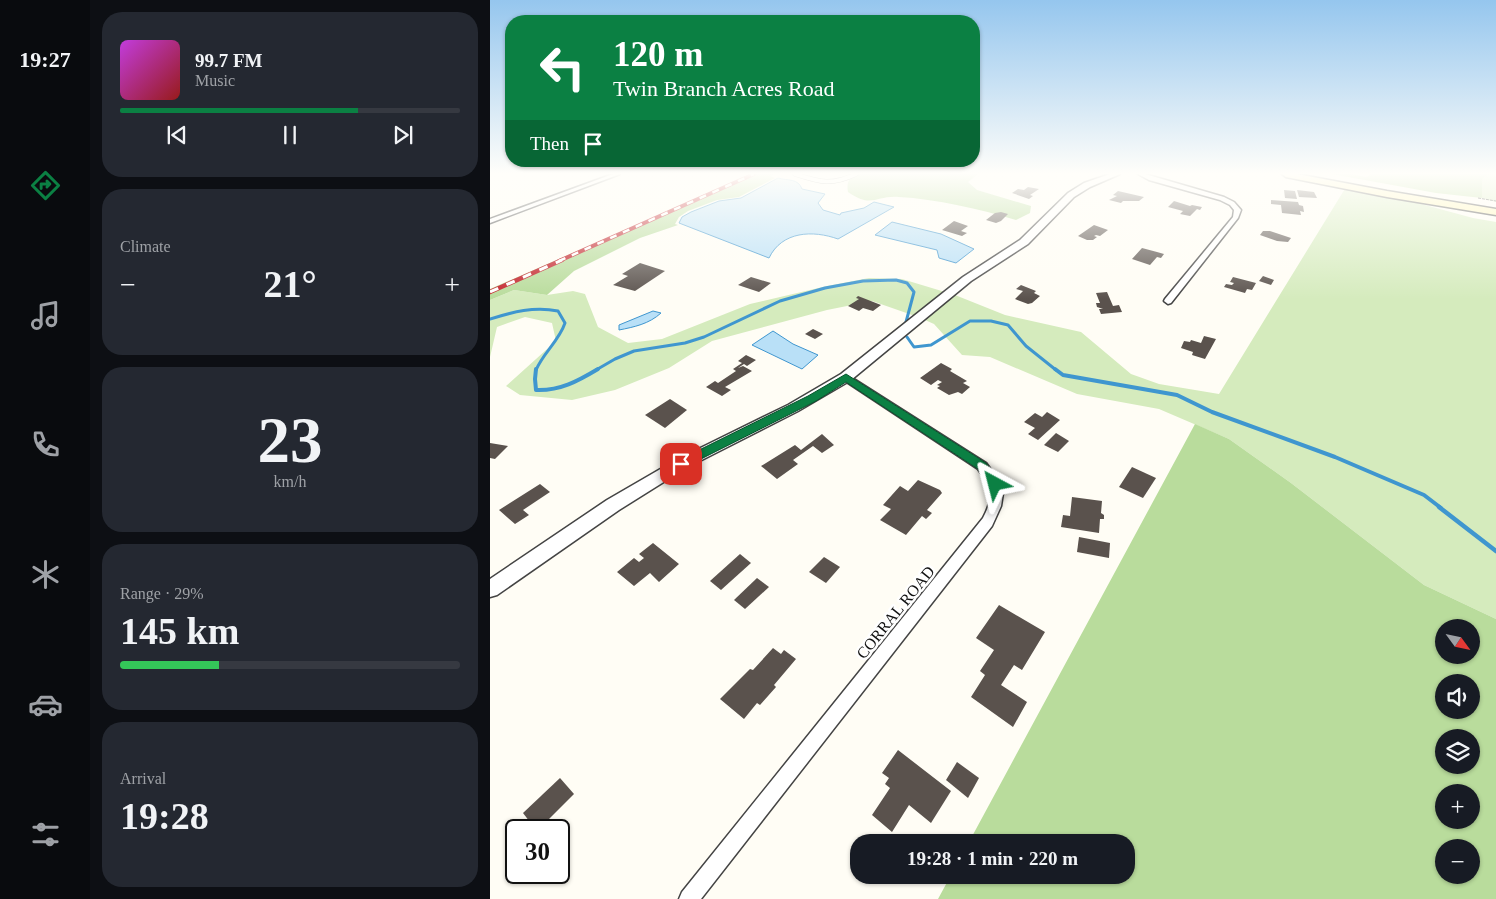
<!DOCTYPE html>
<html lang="en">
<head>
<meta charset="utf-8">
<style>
  :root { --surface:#171b24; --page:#242831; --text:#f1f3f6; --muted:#9ea1a6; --line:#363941; --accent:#0b8043 }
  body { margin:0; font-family:Georgia,serif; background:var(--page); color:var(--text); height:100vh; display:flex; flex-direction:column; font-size:19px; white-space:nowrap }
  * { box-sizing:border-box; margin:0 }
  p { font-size:16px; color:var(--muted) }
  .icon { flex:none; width:28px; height:28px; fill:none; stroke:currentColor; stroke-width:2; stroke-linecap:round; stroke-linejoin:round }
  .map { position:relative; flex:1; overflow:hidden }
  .drawer { display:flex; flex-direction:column; gap:12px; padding:12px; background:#0d0f14; width:400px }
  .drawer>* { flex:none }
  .hud { position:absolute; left:15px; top:15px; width:475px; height:152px; border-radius:20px; box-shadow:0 1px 4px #0004; background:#0b8043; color:#fff; overflow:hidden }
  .needle { width:32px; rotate:123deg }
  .tools { position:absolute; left:945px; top:619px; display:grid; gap:10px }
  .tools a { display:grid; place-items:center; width:45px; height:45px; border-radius:50%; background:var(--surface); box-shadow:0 1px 4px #0004; font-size:25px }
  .speed { position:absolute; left:15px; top:819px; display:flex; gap:10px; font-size:25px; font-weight:700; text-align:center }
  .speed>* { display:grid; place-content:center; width:65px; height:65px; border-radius:50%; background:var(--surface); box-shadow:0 1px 4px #0004; line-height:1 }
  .speed .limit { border:2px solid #111; border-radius:8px; background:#fff; color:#111 }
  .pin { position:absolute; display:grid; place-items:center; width:42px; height:42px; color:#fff; margin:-21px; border-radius:10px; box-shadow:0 2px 8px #0006 }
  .me { position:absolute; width:55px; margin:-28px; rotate:322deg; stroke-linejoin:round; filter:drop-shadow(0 0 4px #0008) }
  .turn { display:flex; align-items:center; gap:18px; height:105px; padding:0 25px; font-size:22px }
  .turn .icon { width:65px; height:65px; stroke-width:2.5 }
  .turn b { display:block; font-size:35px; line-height:42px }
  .then { display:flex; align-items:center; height:48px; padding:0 25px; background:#0003; gap:10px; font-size:19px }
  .big { font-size:38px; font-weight:700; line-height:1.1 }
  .drawer .card { flex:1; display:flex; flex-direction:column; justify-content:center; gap:8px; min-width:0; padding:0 18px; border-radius:20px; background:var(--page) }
  .drawer .dial { align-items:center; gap:0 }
  .dial b { font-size:65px; line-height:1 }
  .song { display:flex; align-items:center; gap:15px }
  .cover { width:60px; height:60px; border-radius:8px; background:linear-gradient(135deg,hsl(290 70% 55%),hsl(0 70% 35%)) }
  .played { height:5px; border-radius:2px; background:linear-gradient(90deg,var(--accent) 70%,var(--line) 70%) }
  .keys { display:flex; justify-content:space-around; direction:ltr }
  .heat { display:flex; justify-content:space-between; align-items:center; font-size:28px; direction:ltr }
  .charge { height:8px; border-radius:4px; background:linear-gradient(90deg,#34c759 29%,var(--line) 0) }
  .trip { position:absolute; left:360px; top:834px; width:285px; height:50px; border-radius:20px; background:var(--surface); box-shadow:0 1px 4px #0004; font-weight:700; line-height:50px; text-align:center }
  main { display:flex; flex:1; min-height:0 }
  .tabs { display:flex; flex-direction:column; width:90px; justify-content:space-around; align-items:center; background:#090b0e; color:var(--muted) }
  .tabs .icon { width:35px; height:35px }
  .tabs .current { color:var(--accent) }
  .tabs b { font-size:22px; color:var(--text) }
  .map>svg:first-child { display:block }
  .green { fill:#d5ebbd }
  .forest { fill:#b9dc9c; fill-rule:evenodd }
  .water { fill:#b9e0f7; stroke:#3f96cf }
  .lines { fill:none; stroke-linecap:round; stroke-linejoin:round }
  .stream-far2 { stroke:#3f96cf; stroke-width:3 }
  .stream-far1 { stroke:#3f96cf; stroke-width:4 }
  .stream { stroke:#3f96cf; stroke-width:4.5 }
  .building { fill:#5a524d }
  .service-casing { stroke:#444; stroke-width:5 }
  .minor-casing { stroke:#444; stroke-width:3 }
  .tertiary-casing { stroke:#444; stroke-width:3 }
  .secondary-casing { stroke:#333; stroke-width:3 }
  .path { stroke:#333; stroke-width:1; stroke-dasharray:3 1; stroke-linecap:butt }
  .service { stroke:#fff; stroke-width:4 }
  .minor { fill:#fff; fill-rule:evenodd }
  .tertiary { fill:#fff; fill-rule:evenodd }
  .secondary { fill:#fff6b0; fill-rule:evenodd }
  .rail-far1-casing { stroke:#c4262e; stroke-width:4 }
  .rail-casing { stroke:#c4262e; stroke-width:4.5 }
  .rail-far1 { stroke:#fff; stroke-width:2.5; stroke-dasharray:7; stroke-linecap:butt }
  .rail { stroke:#fff; stroke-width:3; stroke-dasharray:9; stroke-linecap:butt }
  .route { fill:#0b8043; stroke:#07532c }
  .labels { text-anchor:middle; stroke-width:5; stroke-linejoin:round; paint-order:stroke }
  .near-street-label { font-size:16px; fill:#111; stroke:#fff }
</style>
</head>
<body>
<main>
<nav class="tabs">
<b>19:27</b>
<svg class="icon current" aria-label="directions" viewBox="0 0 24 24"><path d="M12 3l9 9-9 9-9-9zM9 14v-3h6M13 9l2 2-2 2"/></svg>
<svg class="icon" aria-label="music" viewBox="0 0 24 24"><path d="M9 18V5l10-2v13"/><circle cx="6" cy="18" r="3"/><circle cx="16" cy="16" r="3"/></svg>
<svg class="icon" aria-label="phone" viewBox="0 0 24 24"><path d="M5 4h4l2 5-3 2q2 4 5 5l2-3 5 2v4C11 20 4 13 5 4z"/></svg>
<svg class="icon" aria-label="climate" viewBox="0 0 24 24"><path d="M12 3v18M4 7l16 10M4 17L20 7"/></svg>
<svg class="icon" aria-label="car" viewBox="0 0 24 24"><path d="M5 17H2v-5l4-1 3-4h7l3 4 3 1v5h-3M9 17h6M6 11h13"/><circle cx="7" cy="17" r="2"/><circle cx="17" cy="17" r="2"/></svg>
<svg class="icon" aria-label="filters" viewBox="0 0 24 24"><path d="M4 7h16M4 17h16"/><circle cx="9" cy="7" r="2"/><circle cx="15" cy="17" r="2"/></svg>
</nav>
<section class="drawer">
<div class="card">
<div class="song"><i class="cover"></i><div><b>99.7 FM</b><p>Music</p></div></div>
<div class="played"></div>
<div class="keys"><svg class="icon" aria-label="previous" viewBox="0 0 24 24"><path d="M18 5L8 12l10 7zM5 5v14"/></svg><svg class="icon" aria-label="pause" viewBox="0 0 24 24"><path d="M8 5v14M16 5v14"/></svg><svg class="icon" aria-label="next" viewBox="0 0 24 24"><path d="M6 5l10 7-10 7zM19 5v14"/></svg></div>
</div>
<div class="card"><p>Climate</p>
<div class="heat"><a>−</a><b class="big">21°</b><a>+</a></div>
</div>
<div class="card dial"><b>23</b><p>km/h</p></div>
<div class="card"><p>Range · 29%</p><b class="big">145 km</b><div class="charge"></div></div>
<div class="card"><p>Arrival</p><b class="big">19:28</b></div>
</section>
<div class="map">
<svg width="1006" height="899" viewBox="0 0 1006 899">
  <rect width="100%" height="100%" fill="#fffdf5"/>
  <g class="green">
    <polygon points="998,174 1006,174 1006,202 992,198 992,178"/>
    <polygon points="856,187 898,195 983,218 1006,222 1006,619 934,585 801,483 739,439 669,409 587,394 500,357 472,355 444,324 435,320 465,295 515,315 591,332 641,374 669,384 729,394"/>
    <polygon points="379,278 412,279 455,292 425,316 382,301 337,310 222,341 179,368 125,390 82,400 30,395 16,386 66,341 62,323 35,317 7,327 0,357 0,300 24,290 57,295 83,291 95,294 108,327 138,343 172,339 260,304 337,286"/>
  </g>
  <g class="forest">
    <polygon points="264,174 285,174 280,176 285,178 249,197 227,200 198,211 189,217 185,224 188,225 150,238 84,271 57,295 24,290 0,300 0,289"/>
    <path d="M369,174H488L478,182L487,190L541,206L540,213L526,220C490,209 446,199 409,197C386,195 382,209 358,192C356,181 360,177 369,174Z"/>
    <polygon points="842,174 861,174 877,177 881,174 998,174 992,179 992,198 946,193"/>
    <path d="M705,424L739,439L801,483L934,585L1006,619V899H448L461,875H636V842H479ZM954,628H981V655H954ZM954,682H981V710H954ZM954,738H981V765H954ZM954,792H981V820H954ZM954,848H981V875H954Z"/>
  </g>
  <g class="water">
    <path d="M288,178C298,181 308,178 312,189L335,194L328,203L333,210L350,215L351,213L374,208L384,202L404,207L348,239C323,230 292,231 279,258L189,223L192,217L201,212L229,201L251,198Z"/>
    <polygon points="402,222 451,234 484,249 466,263 449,258 447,250 385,235"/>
    <path d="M163,311L171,313C159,324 144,327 129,330V325Z"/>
    <polygon points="283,331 303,344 328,355 312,369 262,345"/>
  </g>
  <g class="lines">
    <g class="stream-far2">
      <path d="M0,319C23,312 44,306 68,311L75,323C69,341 53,353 46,370"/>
      <polyline points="417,337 424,347 441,345 480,321 501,321 518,325 536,346 566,370"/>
      <polyline points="106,370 125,359 144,351 195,343 214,337 290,301 335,288 373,281 406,280 417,283 424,292 416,322"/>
    </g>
    <g class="stream-far1">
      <path d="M46,369L45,379L46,390C70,391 88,381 108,369"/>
      <polyline points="565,369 573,375 687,395 722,412 845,457 934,495 951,508"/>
    </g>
    <polyline class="stream" points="949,507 1006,551"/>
  </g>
  <g class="building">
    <polygon points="538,187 549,189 540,195 543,196 539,199 522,193 528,189 534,190"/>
    <polygon points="794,190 805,191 807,199 795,198"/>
    <polygon points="807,190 824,192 827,198 809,197"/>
    <polygon points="628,191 654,197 649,201 633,201 631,203 619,200 627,196 623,195"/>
    <polygon points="781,200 808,202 809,205 813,206 814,212 810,211 811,215 792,213 791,205 781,204"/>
    <polygon points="684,201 700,206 702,205 712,207 710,210 707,209 700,216 690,214 693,211 678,207"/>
    <polygon points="511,212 518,214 511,221 506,223 496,220 505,213"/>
    <polygon points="464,221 478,226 471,231 477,233 472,236 452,230"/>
    <polygon points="604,225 618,230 610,236 606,235 604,236 607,237 603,240 597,240 588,236"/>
    <polygon points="773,231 780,231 801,238 798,242 787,241 770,235"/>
    <polygon points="652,248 667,252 674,254 671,258 667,257 660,265 642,259"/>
    <polygon points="150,263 175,271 145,291 123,285 138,276 132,274"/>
    <polygon points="773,276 784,280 781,285 769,281"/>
    <polygon points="261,277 281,283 269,292 248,285"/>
    <polygon points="743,277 766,283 762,290 757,289 755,293 734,287 736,284 742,285 744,283 740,282"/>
    <polygon points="531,285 546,291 544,293 550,296 542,303 538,304 525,299 533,291 526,289"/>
    <polygon points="617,292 623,306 629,305 632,312 611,314 609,309 613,309 607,307 606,303 610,303 606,293"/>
    <polygon points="368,296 391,305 383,311 373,308 369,311 358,306 369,299 366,298"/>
    <polygon points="323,329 333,334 325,339 315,334"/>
    <polygon points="714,336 726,339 715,359 702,355 703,352 691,348 694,341 700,342 701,340 711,343"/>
    <polygon points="256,355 266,360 257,366 254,364 248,368 253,366 262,371 235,387 241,390 232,396 216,387 225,381 228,383 246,371 243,369 252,363 248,361"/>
    <polygon points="451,363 462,369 460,371 477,381 473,383 480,387 472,394 468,392 459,395 447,388 450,386 447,385 452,382 448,380 441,385 430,378"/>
    <polygon points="180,399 197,410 175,428 155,415"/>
    <polygon points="557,412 570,420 548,440 538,434 545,428 534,422 545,413 552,417"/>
    <polygon points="566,433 579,441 568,452 554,445"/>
    <polygon points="332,434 344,445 332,453 323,446 303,460 308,464 287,479 271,466 305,445 311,450"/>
    <polygon points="0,443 18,446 5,459 0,458"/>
    <polygon points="642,467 666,478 653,498 629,487"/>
    <polygon points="428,480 450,490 452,493 437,510 442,513 436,519 432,516 416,535 390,520 401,509 393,505 410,486 418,491"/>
    <polygon points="50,484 60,492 33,510 39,515 25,524 9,510"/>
    <polygon points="582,497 612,501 611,513 614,515 614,519 610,519 609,533 571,527 573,515 580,516"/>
    <polygon points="589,537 620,543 619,558 587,552"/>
    <polygon points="163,543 189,564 169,582 160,573 144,586 127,572 144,558 149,562 154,558 149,554"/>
    <polygon points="250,554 261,563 231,590 220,581"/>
    <polygon points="334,557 350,567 336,583 319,572"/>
    <polygon points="267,578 279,587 255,609 244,600"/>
    <polygon points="509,605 555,632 532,670 524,665 511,685 537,702 523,727 481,697 495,675 490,671 504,650 486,638"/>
    <polygon points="283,648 291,654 294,650 306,659 284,685 286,687 270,705 267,703 254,719 230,699 260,669 263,670"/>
    <polygon points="408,750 461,791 441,823 419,805 402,832 382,815 400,788 395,784 399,778 392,773"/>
    <polygon points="467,762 489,778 478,798 456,780"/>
    <polygon points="70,778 84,794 48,830 46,830 33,813"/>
  </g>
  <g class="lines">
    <defs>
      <path id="service" d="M305,174C330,182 341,186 366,174"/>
      <g id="minor">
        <polygon points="123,174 130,174 0,223 0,219"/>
        <polygon points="648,174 655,174 734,197 744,202 751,210 748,218 681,303 678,304 674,301 675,299 743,217 744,210 740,205 730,200 659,180"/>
        <path d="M356,374L496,463L507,478L513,493L511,506L502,526L211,899H189L192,892L493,518C504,497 502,488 488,469L352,379L351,377Z"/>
      </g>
      <polygon id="tertiary" points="620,174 630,174 600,187 584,197 538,244 481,281 361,380 308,411 196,468 129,510 7,595 0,597 0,579 117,500 186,460 298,405 351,374 473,277 530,240 578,193 594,183"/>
      <polygon id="secondary" points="792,174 807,174 897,191 1006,209 1006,215 897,197 796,177"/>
    </defs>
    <use href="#service" class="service-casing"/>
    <use href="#minor" class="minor-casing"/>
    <use href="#tertiary" class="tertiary-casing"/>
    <use href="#secondary" class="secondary-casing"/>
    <polyline class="path" points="988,198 1006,201"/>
    <use href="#service" class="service"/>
    <use href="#minor" class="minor"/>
    <use href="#tertiary" class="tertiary"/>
    <use href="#secondary" class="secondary"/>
    <defs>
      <polyline id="rail-far1" points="69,261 264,174"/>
      <polyline id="rail" points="0,292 72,260"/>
    </defs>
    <use href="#rail-far1" class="rail-far1-casing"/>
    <use href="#rail" class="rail-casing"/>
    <use href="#rail-far1" class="rail-far1"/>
    <use href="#rail" class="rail"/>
  </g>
  <linearGradient id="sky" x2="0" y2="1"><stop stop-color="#95c6ee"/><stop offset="0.58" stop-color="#fffefa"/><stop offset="1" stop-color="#fffefa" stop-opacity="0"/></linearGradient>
  <rect width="1006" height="299" fill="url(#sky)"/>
  <polygon class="route" points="356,374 496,463 511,484 509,487 501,487 488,469 356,382 326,401 195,467 187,467 185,464 187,461 318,396"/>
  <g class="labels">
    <g class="near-street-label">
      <text transform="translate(405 612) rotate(-51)" y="6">CORRAL ROAD</text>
    </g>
  </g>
</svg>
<div class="tools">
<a><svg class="needle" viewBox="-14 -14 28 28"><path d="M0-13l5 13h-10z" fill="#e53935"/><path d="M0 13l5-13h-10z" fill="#9ea1a6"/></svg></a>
<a><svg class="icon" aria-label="sound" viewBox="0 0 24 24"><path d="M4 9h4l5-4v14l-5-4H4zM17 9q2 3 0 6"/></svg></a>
<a><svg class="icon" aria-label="layers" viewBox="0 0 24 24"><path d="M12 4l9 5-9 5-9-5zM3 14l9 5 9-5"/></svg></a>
<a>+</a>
<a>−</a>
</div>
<div class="speed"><div class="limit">30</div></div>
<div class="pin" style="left:191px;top:464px;background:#d93025"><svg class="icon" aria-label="arrive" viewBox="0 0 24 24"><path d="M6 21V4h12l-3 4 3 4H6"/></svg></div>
<svg class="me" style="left:505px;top:484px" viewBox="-20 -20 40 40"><path d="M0-17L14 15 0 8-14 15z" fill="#0b8043" stroke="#fff" stroke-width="4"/></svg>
<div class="trip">19:28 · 1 min · 220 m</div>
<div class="hud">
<div class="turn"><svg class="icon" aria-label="left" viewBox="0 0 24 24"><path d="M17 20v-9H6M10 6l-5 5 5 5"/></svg><div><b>120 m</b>Twin Branch Acres Road</div></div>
<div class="then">Then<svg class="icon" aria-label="arrive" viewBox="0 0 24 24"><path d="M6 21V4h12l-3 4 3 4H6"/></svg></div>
</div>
</div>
</main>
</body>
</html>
